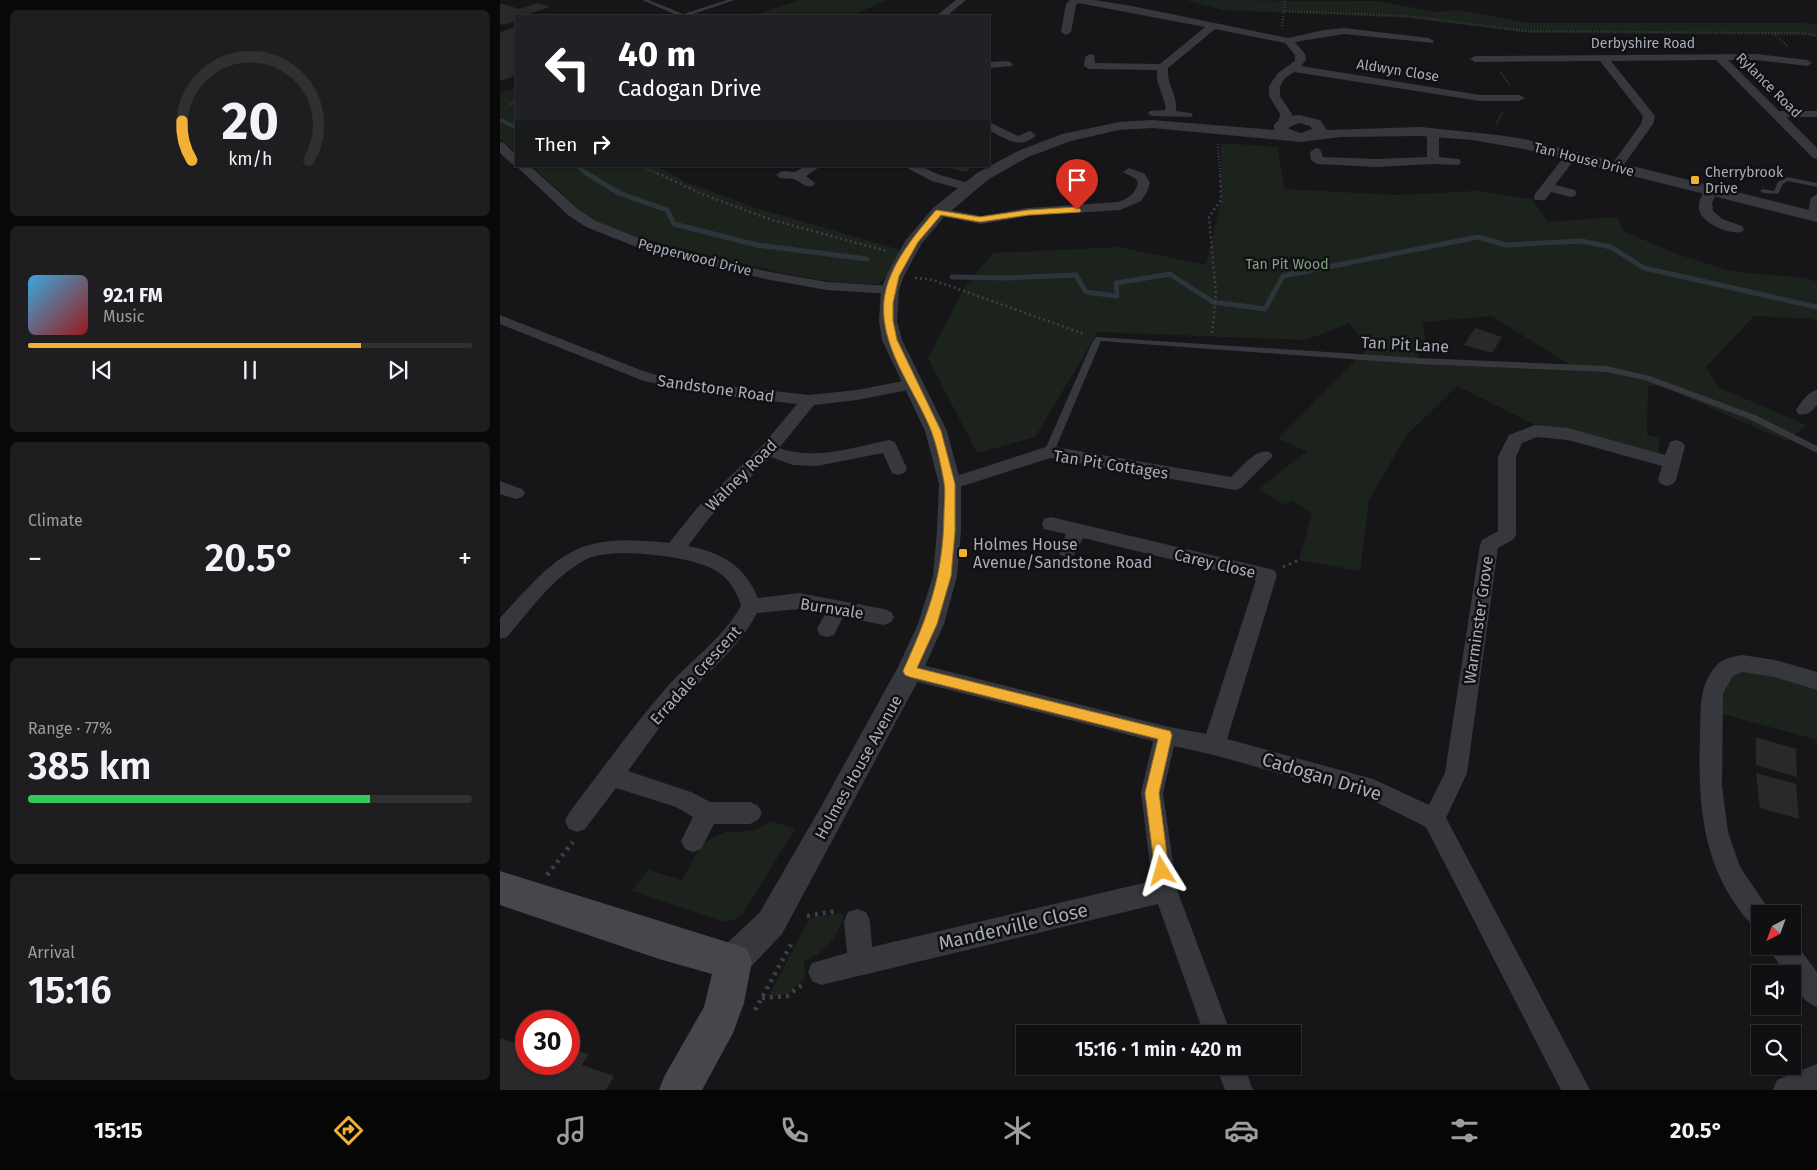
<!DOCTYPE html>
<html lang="en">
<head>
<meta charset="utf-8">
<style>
  :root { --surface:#101012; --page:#1e1e20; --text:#f1f3f6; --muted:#9c9d9f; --line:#303032; --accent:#f2b134 }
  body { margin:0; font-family:"Fira Sans",sans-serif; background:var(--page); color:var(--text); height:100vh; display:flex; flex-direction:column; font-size:19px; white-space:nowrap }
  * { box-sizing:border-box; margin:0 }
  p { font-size:16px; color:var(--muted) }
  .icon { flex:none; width:28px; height:28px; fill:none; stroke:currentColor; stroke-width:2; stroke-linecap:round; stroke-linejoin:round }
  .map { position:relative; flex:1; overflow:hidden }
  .panel { display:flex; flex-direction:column; gap:10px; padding:10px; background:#09090a; width:500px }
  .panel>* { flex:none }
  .hud { position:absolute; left:15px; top:15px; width:475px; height:152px; border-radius:0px; box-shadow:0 1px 4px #0004,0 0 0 1px var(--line); background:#202124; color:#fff; overflow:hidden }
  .needle { width:32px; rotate:221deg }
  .tools { position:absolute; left:1251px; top:905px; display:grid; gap:10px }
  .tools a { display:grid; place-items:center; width:50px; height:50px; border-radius:0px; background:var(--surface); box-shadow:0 1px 4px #0004,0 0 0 1px var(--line); font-size:25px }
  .speed { position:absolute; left:15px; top:1010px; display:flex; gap:10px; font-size:25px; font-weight:700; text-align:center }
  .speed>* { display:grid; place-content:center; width:65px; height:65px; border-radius:50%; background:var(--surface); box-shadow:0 1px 4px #0004,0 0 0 1px var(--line); line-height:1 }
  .speed .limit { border:8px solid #d22; background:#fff; color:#111 }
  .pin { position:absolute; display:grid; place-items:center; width:42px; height:42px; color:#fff; margin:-51px -21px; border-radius:50% 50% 50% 0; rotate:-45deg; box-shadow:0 0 5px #0007 }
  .pin .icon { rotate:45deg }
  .me { position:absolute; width:55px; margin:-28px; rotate:352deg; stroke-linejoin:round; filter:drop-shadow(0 0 4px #0008) }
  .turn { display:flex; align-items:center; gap:18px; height:105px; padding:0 20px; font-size:22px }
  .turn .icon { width:65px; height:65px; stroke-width:2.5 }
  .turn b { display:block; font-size:35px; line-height:42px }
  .then { display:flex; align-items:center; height:48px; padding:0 20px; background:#0003; gap:10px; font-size:19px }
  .big { font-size:38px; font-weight:600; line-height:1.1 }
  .panel .widget { flex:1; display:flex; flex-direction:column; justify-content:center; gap:8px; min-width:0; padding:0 18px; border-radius:8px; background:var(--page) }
  .panel .dial { align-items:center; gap:0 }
  .dial svg { height:130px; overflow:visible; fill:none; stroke:var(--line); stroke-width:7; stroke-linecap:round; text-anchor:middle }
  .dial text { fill:var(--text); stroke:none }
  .song { display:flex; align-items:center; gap:15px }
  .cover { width:60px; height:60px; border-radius:8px; background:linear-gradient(135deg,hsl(200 70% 55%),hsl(0 70% 35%)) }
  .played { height:5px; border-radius:2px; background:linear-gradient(90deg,var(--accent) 75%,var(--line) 75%) }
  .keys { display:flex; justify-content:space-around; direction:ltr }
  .heat { display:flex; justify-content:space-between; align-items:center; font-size:28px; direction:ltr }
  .charge { height:8px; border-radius:4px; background:linear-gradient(90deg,#34c759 77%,var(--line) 0) }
  .trip { position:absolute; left:516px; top:1025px; width:285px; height:50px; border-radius:0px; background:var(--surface); box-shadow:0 1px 4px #0004,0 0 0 1px var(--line); font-weight:600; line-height:50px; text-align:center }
  .tabs { display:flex; height:80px; justify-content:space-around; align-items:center; background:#060607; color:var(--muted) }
  .tabs .icon { width:35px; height:35px }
  .tabs .on { color:var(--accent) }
  .tabs b { font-size:22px; color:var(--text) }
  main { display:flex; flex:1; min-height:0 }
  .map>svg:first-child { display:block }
  .green { fill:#1c231d; fill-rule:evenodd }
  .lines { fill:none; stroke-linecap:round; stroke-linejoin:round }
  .stream-far1 { stroke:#2c353c; stroke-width:4 }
  .stream { stroke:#2c353c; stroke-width:5 }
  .building { fill:#29292c }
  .path-far3 { stroke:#3d3f44; stroke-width:2; stroke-dasharray:1 2; stroke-linecap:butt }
  .path-far2 { stroke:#3d3f44; stroke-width:2.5; stroke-dasharray:2 3; stroke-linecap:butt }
  .path-far1 { stroke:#3d3f44; stroke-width:3; stroke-dasharray:2.5 4; stroke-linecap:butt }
  .path { stroke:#3d3f44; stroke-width:4.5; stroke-dasharray:3 5; stroke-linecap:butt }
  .service { fill:#37383d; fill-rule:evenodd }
  .minor { fill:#37383d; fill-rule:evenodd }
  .tertiary { fill:#37383d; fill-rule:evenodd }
  .secondary { fill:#45474d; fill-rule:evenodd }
  .route { fill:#f2b134; stroke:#9d7322 }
  .poi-dot { fill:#f2b134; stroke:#111113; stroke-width:2 }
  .labels { text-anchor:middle; stroke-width:5; stroke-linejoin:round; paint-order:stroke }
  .far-street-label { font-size:14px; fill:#a8adb8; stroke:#111113 }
  .far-poi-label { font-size:14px; fill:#a8adb8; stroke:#111113; text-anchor:start }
  .far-park-label { font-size:14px; fill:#7fa381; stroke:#111113 }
  .street-label { font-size:16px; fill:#a8adb8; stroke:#111113 }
  .poi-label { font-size:16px; fill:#a8adb8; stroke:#111113; text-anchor:start }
  .near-street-label { font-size:19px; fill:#a8adb8; stroke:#111113 }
</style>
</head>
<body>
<main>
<section class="panel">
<div class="widget dial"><svg viewBox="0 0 100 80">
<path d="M14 69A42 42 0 1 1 86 69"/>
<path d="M14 69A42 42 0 0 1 8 45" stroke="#f2b134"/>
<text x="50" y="56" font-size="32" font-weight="700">20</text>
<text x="50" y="72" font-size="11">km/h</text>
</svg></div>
<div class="widget">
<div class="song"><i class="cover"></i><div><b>92.1 FM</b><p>Music</p></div></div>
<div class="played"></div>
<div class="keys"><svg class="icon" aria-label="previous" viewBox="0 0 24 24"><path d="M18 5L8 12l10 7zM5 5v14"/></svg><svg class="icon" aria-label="pause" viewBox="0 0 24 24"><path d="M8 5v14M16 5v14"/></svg><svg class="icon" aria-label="next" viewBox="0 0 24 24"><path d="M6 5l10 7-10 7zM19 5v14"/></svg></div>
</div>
<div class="widget"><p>Climate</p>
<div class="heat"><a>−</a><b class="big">20.5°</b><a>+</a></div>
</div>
<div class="widget"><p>Range · 77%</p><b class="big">385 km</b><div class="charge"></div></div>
<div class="widget"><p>Arrival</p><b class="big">15:16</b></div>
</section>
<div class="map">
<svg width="1317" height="1090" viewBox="0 0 1317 1090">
  <rect width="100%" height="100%" fill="#161618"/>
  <g class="green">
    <polygon points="300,0 386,0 352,16 250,16"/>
    <polygon points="686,0 877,1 937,12 959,10 1029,23 1305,23 1317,25 1317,37 1308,35 1027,33 909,18 723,10"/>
    <polygon points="16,88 16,153 0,139 0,93"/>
    <path d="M721,143L778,147L784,189L897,195L977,191L1032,199L1048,222L1118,217L1123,231L1177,254L1229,271L1306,278L1317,282V322L1312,319L1254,316L1206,367L1218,387L1306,425L1287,441L1161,386H1148L1147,435L1159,438L1158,454L1069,429L1037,426L957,386L906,436L869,500L860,571L799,560L812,514L792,500L785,505L759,489L807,451L778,439L868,348L849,323L806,340L598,332L535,437L477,453L428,358L464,288L493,253L619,247L706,265L721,200ZM992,316L1073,367L918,361L914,364L925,342L923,322Z"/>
    <path d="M32,166H157L188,183L256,208L397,249L404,256L379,284C321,285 261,268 204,254C169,245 132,238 99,222C76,210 52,183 32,166Z"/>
    <polygon points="1231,666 1317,681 1317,740 1212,711"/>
    <polygon points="271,821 295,829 242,915 233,920 225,922 132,891 148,870 182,880 201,845 213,837 226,832 253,831"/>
    <path d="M341,913L344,916C335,942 326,950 304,962L305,978L287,994L268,997L310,918Z"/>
  </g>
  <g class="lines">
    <g class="stream-far1">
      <polyline points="0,120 16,127"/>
      <polyline points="77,166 88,175"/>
    </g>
    <g class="stream">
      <polyline points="86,173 119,193 167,210 174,224 257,245 367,259"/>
      <polyline points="452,277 507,278 576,275 586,292 617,296 616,283 670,274 713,302 765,309 783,276 978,237 1006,245 1081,241 1111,247 1144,268 1317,307"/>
    </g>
  </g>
  <g class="building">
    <polygon points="0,3 19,9 38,3 50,7 29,14 33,16 16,16 16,22 0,25"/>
    <polygon points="16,26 16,75 2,81 0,80 0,33"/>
    <polygon points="1125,41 1141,41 1147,48 1130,48"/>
    <polygon points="442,166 472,166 467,171 461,171"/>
    <polygon points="975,328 1002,337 992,353 964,345"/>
    <polygon points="1256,737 1296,749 1297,777 1256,765"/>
    <polygon points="1256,773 1296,784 1299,819 1260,808"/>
    <polygon points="0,1038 26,1047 26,1064 69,1064 69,1048 89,1054 82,1065 114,1076 106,1090 0,1090"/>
  </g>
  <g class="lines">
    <g class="path-far3">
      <polyline points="783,11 908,16 1026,31 1273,33"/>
      <polyline points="782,26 785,0"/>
      <polyline points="1287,46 1273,33 1302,33 1317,36"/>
      <polyline points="1001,73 1009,84"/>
      <polyline points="16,100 11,104 16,105"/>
      <polyline points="996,124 1003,112"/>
      <polyline points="718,144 720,175"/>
      <polyline points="141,166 160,175"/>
    </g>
    <g class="path-far2">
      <polyline points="157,173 202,194 272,220 387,251"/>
      <polyline points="415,278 433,280 584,334"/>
      <polyline points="712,333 716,294 709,217 721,200 720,173"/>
    </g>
    <polyline class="path-far1" points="783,567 799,560"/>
    <g class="path">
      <polyline points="47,875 73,842"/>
      <polyline points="307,916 336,911"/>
      <polyline points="262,998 287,996 302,985"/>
      <polyline points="255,1010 293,941"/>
    </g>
    <g class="service">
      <polygon points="142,0 149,0 183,14 227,0 235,0 187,16 179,16"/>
      <polygon points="1287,177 1317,183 1317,187 1288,181 1283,184 1278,194 1263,193 1260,191 1263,189 1274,191 1278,182"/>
      <polygon points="596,337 918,358 1106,366 1150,376 1255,415 1317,446 1317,453 1249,419 1145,380 1106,372 918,364 601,341 554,452 549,455 546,454 544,452 592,343"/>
    </g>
    <g class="minor">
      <polygon points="456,0 466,0 447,16 436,16"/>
      <path d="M570,0H594L632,6L788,38L824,30L844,28L929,38L934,41L933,43L844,34L795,42L805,54L806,60L801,66L980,95H1019L1025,98L1019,101H980L794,72L785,78L780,86V96L792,114L790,123L784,126L778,123L780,114L769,96V86L778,73L795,61V55L785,43L715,29L668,68C666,84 678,95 676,111L691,113L693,115L691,117L654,116L650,115L648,113L650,111L665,110L666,107L657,80V70L589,69L584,66L585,57L590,54L594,55L595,63L660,64L705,27L578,3L576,5L571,32L566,35L561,32L566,4Z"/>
      <polygon points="1256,54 1307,60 1312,63 1307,66 1256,60 1228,60 1279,111 1317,111 1317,117 1286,117 1317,148 1317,159 1313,158 1216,60 1111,61 1155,116 1153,124 1120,170 1112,170 1110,167 1141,124 1143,116 1100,61 975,62 970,59 975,56"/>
      <polygon points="508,61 513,64 512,66 489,68 489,62"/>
      <path d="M489,122L518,136L530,131L536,135C521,151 504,138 489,130Z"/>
      <polygon points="933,128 939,132 939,157 959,159 961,162 959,165 933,164 877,167 817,164 811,160 810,152 816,148 820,149 823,157 877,159 927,157 927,132"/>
      <polygon points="0,142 4,143 16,155 16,165 12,164 0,153"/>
      <polygon points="1071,152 1077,156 1055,185 1075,190 1076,193 1075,196 1070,197 1051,192 1045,200 1035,200 1034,197 1035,194 1067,153"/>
      <polygon points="16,166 30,166 78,209 96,221 149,242 265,271 327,282 390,286 395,287 397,290 395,293 390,294 327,290 265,279 139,248 86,227 68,215"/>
      <path d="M305,166H321L306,176L315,183L313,186C304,188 301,181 293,179C286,178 281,180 276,175L282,171L295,172Z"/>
      <polygon points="403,166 420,166 440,175 472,184 474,187 468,191 432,181"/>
      <path d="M629,168L645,174L650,183L647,192L641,201L620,210L528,216L481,224L439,216L432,212L439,208L481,216L528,208L618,202C629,198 635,194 638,183L636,179L623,172Z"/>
      <path d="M1211,188L1217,192L1212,203L1213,211L1222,219L1242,226L1244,229L1242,232C1229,235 1200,223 1199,208C1198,201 1203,194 1206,189Z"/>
      <polygon points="1317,194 1317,220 1314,221 1307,217 1311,198"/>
      <path d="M0,315L138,369L153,374L200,383L309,395L357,390L413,379L419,380L421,384L419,388L413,389L357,400L314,405L279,448C315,461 353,447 389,440L395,442L407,469L404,473L398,475L392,473L383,453L317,466L293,465L271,457L210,517L188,546C221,552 245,566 258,598L299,593L384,609L391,612L394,617L391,622L384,625L343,617L334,635L327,637L320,635L317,629L325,614L299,609L257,613C239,647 210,670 184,698C163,720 146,747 128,771L191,792L210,802H250L258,806L262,813L258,820L250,824H214L201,849L193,852L185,849L181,841L193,817L176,807L116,788L85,829L77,832L69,829L65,821L69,813C101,771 132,727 167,687C191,660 223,638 241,606C237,592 230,580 218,572C197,556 114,547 89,558C55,574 31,609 7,637L0,639V618C60,552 76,532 169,543L198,507L262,446L297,404L200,393L144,381L0,324Z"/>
      <path d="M1317,390V405C1311,412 1308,416 1298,414L1296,410C1301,402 1308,392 1317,390Z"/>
      <polygon points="1035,425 1068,428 1165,455 1170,442 1176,440 1182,442 1185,446 1176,480 1173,484 1167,486 1161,484 1158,480 1162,466 1068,440 1037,437 1022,443 1016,457 1016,534 1014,539 998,548 967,773 946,818 1090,1090 1061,1090 926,827 868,798 714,755 674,746 663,793 677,890 731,1034 704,1034 658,904 321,985 312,981 308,972 312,963 347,953 344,921 348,912 357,909 366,912 370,921 372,947 652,881 641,793 653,741 410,680 403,677 400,671 403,665 410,662 665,726 706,734 756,580 583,538 574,555 567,557 560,555 558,550 566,534 544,529 542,524 544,519 551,517 774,570 777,575 727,739 873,779 929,805 945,773 980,545 982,540 998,531 998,457 1009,435"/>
      <path d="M549,446L731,477C742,467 755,448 770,452L773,456L741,488L735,490L550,458L450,490L444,488L441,484L444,480Z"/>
      <polygon points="0,481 22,489 25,493 22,497 16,499 0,494"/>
      <path d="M1242,655L1275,660L1317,672V690L1275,677L1242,672L1233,676L1223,693L1222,786L1228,832L1240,867L1272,914H1260V928C1249,924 1243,915 1236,905C1201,855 1198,796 1200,737C1201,712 1198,687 1215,667C1221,659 1232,657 1242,655Z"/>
      <path d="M1292,939L1317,972V1007C1304,1002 1292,988 1292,974H1286L1273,955L1269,946H1292Z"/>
      <polygon points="1317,1064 1317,1090 1273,1090 1277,1080"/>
      <polygon points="716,1066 744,1066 753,1090 725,1090"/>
    </g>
    <path class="tertiary" d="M799,115L820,120L827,130L920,127L998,135L1024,139L1317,212V222L1024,149L972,140L920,136L841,137L801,142L652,128L619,130L571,141L528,157L489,179L445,216L422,243L404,276L399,290L397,321L402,340L447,431L461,484V531L457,576L444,624L419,679L282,934L245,973L233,977L221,973L217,961L221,949L260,912L318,812L398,667L418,624L433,576L437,531L439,484L425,431L382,340L379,321L381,290L386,276L405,241L433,208L477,173L518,151L562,134L619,122L652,120L774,130V125C780,117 790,116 799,115ZM799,123L810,126L812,129L801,133L789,129V127Z"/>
    <polygon class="secondary" points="0,871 246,948 252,961 244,1003 233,1033 202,1090 159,1090 165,1075 204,1007 212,974 159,959 0,905"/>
  </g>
  <path class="route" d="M577,207L581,210L580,212L528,215L480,222L441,215L418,242L399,276L393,303V321L397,340L441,431L455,484V531L451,576L437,624L417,668L670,731L672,735L659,793L669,871L667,876L662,878L657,876L655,871L645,793L658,739L410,677L405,675L403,671C428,616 443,577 444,516C444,505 446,492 444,482C441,465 437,446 431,430C411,381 366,331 391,275C401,251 419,230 436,210L480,217L528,210Z"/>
  <g class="poi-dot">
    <rect x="1190" y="175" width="10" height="10" rx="2.5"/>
    <rect x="458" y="548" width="10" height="10" rx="2.5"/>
  </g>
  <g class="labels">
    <g class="far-street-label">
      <text x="1143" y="48">Derbyshire Road</text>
      <text transform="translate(898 70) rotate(9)" y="5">Aldwyn Close</text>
      <text transform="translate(1269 85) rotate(45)" y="5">Rylance Road</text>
      <text transform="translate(1084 159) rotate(14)" y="5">Tan House Drive</text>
      <text transform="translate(195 257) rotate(14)" y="5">Pepperwood Drive</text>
    </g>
    <g class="far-poi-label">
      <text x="1205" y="177">Cherrybrook<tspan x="1205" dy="16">Drive</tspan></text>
    </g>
    <g class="far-park-label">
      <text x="787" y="269">Tan Pit Wood</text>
    </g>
    <g class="street-label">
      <text transform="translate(905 344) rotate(3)" y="6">Tan Pit Lane</text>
      <text transform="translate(216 388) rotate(8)" y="6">Sandstone Road</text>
      <text transform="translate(611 464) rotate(9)" y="6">Tan Pit Cottages</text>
      <text transform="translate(241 475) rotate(-45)" y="6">Walney Road</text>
      <text transform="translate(715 563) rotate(13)" y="6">Carey Close</text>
      <text transform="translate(332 608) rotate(9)" y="6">Burnvale</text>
      <text transform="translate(978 620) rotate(-82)" y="6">Warminster Grove</text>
      <text transform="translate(195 675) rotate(-48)" y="6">Erradale Crescent</text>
      <text transform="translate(358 767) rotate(-61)" y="6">Holmes House Avenue</text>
    </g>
    <g class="poi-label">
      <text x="473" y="550">Holmes House<tspan x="473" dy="18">Avenue/Sandstone Road</tspan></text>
    </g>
    <g class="near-street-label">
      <text transform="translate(822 776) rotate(17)" y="7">Cadogan Drive</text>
      <text transform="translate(513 926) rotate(-13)" y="7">Manderville Close</text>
    </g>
  </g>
</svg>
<div class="tools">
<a><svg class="needle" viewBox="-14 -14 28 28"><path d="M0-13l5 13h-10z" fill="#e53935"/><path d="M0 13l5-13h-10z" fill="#9c9d9f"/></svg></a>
<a><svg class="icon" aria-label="sound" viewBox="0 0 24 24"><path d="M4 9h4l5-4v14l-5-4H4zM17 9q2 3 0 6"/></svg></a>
<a><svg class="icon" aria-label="search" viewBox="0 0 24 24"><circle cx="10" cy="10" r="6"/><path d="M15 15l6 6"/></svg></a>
</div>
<div class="speed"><div class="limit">30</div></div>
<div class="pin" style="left:577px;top:210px;background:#d93025"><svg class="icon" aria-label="arrive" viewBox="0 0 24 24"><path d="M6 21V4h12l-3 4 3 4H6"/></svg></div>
<svg class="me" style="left:662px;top:871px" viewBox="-20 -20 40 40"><path d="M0-17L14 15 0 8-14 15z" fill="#f2b134" stroke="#fff" stroke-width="4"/></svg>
<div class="trip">15:16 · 1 min · 420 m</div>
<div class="hud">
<div class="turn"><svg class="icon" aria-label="left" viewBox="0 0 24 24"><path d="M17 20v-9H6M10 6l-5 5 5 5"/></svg><div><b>40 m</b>Cadogan Drive</div></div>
<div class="then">Then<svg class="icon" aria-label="right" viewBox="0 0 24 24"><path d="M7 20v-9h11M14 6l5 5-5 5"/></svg></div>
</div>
</div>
</main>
<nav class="tabs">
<b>15:15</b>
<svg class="icon on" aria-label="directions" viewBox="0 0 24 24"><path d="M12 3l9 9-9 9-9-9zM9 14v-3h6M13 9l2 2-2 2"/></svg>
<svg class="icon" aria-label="music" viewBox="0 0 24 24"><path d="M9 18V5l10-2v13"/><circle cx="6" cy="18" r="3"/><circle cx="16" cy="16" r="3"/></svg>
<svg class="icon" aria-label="phone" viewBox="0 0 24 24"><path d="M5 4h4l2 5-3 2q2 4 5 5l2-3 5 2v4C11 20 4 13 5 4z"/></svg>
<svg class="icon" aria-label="climate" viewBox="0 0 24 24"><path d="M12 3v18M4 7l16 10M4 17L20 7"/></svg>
<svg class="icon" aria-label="car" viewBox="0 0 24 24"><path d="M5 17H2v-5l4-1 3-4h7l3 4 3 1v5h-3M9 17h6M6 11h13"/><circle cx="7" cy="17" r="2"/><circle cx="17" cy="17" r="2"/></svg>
<svg class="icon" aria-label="filters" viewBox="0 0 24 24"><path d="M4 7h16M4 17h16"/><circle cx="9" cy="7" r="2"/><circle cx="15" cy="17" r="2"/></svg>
<b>20.5°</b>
</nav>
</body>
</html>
